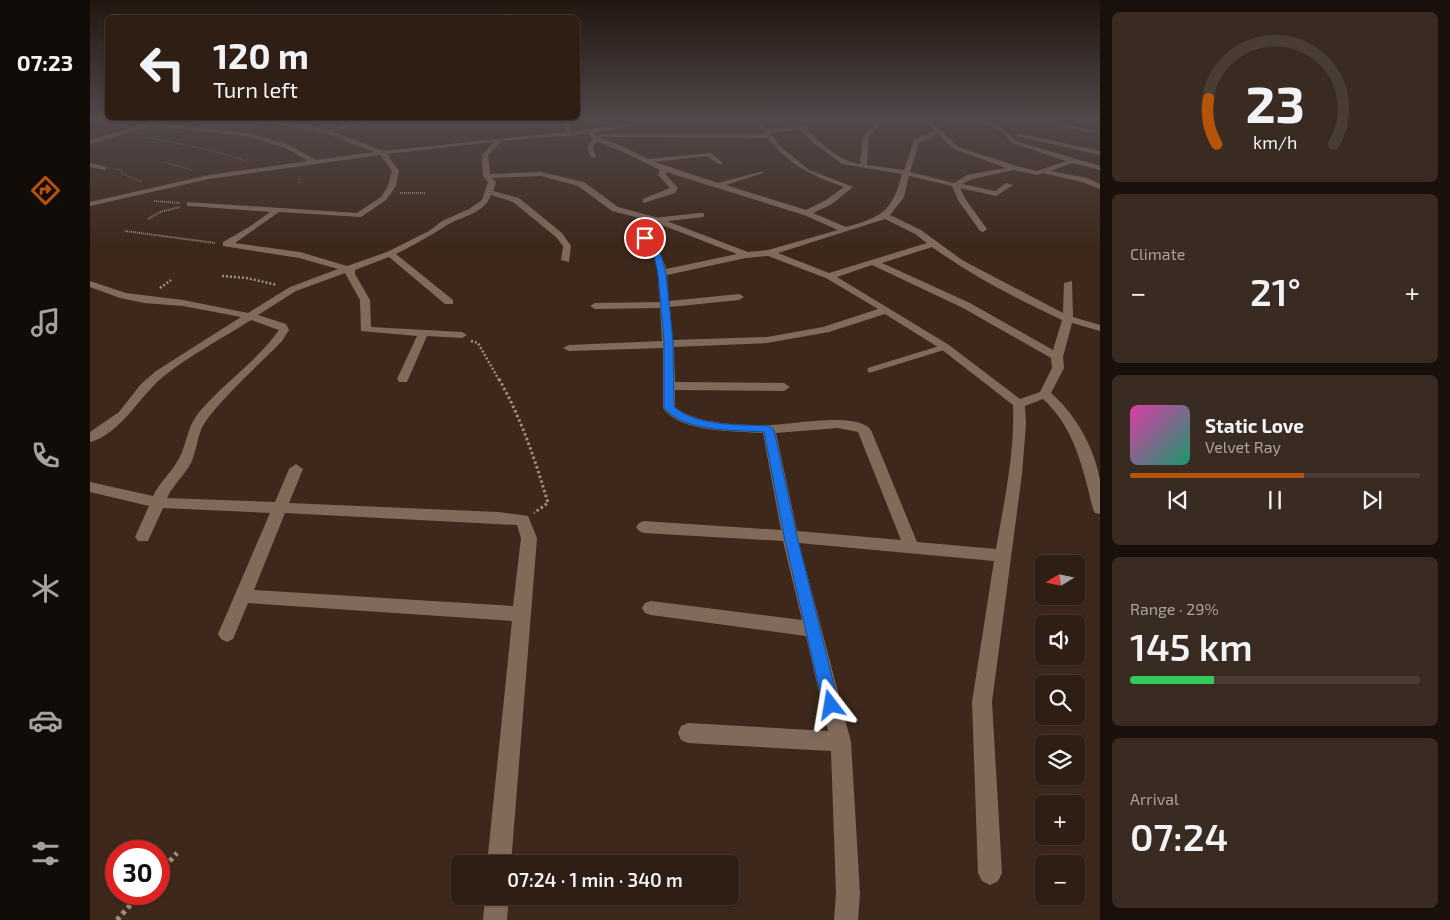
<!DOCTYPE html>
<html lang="en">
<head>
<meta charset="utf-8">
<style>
  :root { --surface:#2e1e14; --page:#3a2b22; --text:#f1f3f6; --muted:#a7a2a0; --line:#493c34; --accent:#b45309 }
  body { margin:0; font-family:"Exo 2",sans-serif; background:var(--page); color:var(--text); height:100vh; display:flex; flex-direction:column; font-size:19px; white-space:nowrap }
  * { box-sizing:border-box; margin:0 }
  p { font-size:16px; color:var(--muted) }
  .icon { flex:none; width:28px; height:28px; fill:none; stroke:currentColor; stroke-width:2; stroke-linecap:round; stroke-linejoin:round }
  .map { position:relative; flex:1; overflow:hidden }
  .details { display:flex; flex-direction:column; gap:12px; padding:12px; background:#19100b; width:350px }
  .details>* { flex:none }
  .top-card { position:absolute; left:15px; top:15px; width:475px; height:105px; border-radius:8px; box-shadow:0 1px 4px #0004,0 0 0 1px var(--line); background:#2e1e14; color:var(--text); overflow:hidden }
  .needle { width:32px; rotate:260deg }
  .fabs { position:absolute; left:945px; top:555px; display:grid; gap:10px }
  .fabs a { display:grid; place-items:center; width:50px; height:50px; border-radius:8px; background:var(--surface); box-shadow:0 1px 4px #0004,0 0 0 1px var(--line); font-size:25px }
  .speed { position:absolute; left:15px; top:840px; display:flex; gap:10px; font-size:25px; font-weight:700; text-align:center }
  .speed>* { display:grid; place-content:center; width:65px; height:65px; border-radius:50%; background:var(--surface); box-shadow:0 1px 4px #0004,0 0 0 1px var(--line); line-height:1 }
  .speed .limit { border:8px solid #d22; background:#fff; color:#111 }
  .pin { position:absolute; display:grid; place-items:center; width:42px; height:42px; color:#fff; margin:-21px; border:2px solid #fff; border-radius:50%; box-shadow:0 1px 5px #0007 }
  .me { position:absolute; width:55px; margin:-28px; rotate:346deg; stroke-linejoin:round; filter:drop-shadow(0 0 4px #0008) }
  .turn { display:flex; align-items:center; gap:18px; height:105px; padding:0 25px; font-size:22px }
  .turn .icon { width:65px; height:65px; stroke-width:2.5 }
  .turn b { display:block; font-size:35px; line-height:42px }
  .big { font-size:38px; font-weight:600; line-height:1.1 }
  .details .widget { flex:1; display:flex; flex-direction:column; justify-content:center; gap:8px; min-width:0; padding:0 18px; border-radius:8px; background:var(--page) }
  .details .dial { align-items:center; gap:0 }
  .dial svg { height:130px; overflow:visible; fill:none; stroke:var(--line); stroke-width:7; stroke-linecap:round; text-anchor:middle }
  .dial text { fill:var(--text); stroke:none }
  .song { display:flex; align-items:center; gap:15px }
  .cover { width:60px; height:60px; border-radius:8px; background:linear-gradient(135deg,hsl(320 70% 55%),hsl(160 70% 35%)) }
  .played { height:5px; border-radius:2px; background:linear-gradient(90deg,var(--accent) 60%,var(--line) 60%) }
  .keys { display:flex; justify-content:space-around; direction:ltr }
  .heat { display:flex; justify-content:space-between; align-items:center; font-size:28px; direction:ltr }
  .charge { height:8px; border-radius:4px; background:linear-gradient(90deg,#34c759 29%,var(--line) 0) }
  .trip { position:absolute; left:361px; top:855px; width:288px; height:50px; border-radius:8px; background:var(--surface); box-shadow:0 1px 4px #0004,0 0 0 1px var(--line); font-weight:600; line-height:50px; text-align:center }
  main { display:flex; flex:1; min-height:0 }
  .tab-bar { display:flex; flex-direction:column; width:90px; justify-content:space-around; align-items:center; background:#120c08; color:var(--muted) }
  .tab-bar .icon { width:35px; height:35px }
  .tab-bar .current { color:var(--accent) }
  .tab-bar b { font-size:22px; color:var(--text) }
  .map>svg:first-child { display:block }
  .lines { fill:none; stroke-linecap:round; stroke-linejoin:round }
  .path-far4 { stroke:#9e8e84; stroke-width:1; stroke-dasharray:1 1; stroke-linecap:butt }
  .path-far3 { stroke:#9e8e84; stroke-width:2; stroke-dasharray:1 1; stroke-linecap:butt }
  .path-far2 { stroke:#9e8e84; stroke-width:2.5; stroke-dasharray:2 2; stroke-linecap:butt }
  .path-far1 { stroke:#9e8e84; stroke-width:3; stroke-dasharray:2.5 2.5; stroke-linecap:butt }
  .path { stroke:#9e8e84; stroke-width:5; stroke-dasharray:4 4; stroke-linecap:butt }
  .service-far1 { stroke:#826a5b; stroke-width:4.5 }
  .service { stroke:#826a5b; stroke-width:5 }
  .minor { fill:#826a5b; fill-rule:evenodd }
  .route { fill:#1a73e8; stroke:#114b97 }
</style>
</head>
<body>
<main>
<nav class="tab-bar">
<b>07:23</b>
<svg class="icon current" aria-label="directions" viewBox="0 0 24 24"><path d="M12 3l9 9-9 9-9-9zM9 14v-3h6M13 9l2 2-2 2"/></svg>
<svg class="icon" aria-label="music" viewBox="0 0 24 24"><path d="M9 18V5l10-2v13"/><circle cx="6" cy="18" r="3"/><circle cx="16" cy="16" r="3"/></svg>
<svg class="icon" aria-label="phone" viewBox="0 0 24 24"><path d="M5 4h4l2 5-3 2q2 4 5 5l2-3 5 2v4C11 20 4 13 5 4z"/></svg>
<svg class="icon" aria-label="climate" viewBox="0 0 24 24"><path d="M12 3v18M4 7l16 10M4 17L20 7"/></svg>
<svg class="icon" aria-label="car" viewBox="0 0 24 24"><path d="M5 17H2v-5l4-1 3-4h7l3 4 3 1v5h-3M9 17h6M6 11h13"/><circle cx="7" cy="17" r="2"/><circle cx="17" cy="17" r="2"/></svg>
<svg class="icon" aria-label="filters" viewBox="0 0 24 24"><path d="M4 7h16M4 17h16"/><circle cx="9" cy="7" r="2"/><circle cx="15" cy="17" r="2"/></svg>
</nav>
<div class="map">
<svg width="1010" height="920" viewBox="0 0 1010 920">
  <rect width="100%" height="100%" fill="#3d281b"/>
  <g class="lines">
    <g class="path-far4">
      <polyline points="55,137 120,150 156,161"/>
      <polyline points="74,162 102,170"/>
      <polyline points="23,169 32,170 32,174 52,182"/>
      <polyline points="209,183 210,175"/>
    </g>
    <g class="path-far3">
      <polyline points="310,193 336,193"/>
      <polyline points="64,201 90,203"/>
      <polyline points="58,219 70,212 90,207"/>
      <polyline points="35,231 125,243"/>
    </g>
    <g class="path-far2">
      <polyline points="132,276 157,278 187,285"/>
      <polyline points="70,288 81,280"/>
      <polyline points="381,341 388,343 409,380"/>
    </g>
    <path class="path-far1" d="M409,379C431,418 445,459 458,503L444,513"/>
    <g class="path">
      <polyline points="69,873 87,853"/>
      <polyline points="27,920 50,894"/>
    </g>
    <polyline class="service-far1" points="566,220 612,215"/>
    <polyline class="service" points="780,370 855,347"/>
    <g class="minor">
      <path d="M141,118L200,122L237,130L280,118H288L243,132L293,151L476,132L474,126L477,118H483L480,126L482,132L567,118H578L504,133L508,137L510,134H675L662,118H668L677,129L708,127L700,118L708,120L756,118L711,123C727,139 745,160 770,164L773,136L792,118H798L779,136L777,165L814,170L824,140L845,131L832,118H838L868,147L926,166L947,171L976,161L922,143L914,134L887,118C901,117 917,131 926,141L1010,166V170L983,163L960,171L997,178L1010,184V189L992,182L953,173L947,175L924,170L882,179L872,184L905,191L916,183L923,185L906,196L870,188L876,200L897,229L893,232L890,231L868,200L862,186L819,176L814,197L800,215L831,230L872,260L973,313L974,283L982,281L983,317L1010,325V331L982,323L973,357L974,368L961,393C986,415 1004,447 1010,480C1010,490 1010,503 1010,514L1005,513L1003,509C993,469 985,428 953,399L935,406L936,424L932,474L902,702L912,873L908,881L900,885L892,881L888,873L882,702L904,561L709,543L761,742L770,893L768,920H744L746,893L741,751L598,743L591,740L588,733L591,726L598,723L738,731L716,636L561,615L555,613L552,608L555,603L561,601L712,620L693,541L554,533L549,531L546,527L549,523L554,521L691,530L673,433C644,431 591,433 573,408V348L479,351L473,348L479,345L572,341L570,308L505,309L500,306L505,303L570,302C568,288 569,271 564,257C561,249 553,243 549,233L557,220L522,211L488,186L451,176L402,178L406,182L403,191L429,198L472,233L481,246L479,262L471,260L473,246L466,237L423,202L401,195C394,214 372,216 357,225C340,236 324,245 306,254L363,300V304H355L299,257L265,270V274L280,300L281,327L372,332L377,335L372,338L337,336L317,382H309L307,379L327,336L271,331L270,300L255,273L206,291L168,315L196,324L199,330L192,341C174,360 119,409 111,430C107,440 106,452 101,463C94,476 83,485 77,498L185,502L199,469L206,464L213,469L199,503L408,512L438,516L447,538L421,864H397L422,621L158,603L143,639L137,642L131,639L128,634L180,513L73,508L58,541H48L45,537L59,506L0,492V482L63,496C69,483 80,474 87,462C98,445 95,428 111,410C135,382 168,360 189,330L161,320C133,338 100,355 74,376C50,395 31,434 0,442V432L29,412L51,384L66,371L151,317L93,306L54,303L30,298L0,287V281L36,293L93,300L158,313L200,287L248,269L209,258L133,246V242L159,227L180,212L100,206H97V202L267,213L291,197L298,186L302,171L290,155L119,179L0,206V202L119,175L218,161L195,148L161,137L62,126L0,144V140L69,120L71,123L162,134L199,145L226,160L284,152L235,133L200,126ZM711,130L721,141L752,164L812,174C802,212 792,217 756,227L723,213L742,204L763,187L719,170L690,146L680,133ZM498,134L503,139L497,147L501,158L506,157L503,147L507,142C529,149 549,160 570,170L568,175L580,188L553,199V203L585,193L588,188L576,175V172L714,215L748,230L678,250L658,252L569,218L528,207L494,182L451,172L400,174L398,155L412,141ZM848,134L864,149L916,168L877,175L864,183L820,172L829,143ZM508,137L678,138C700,166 721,175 754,187L736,200L716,210L636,185L673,173V171L628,183L565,162L617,156L628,164H632V162L621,153L558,159L532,146ZM404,142L392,155L393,176L398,182L392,200L379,209L352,221L339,231L297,252L257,266L210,252L145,243L189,212L271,217L296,200L306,186L309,171L297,154ZM795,219L825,234L837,243L739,273L688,253ZM564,222L647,254L576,269C571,251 564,249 557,233ZM842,247C882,276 927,299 972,320L963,350L880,303L792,263ZM678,256L736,278L788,309L733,327L677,337L583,340L580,307L649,300L654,297L649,294L579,301L577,275L656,258ZM782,265L873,308L961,358L962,368L950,392L930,399L859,345L747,277ZM795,314L851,349L923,405C925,453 914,502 906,549L827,542L781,430C767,411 701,425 679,425C650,425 608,425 585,407V390L694,391L700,387L694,383L585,382L584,347L677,343L739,332ZM748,428L768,432L811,540L707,531L686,433ZM195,513L427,525L431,538L423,606L164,590Z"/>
      <polygon points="944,118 953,118 1003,131 1000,133"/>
      <polygon points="928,133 1010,151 1010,155 926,136"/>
      <polygon points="0,163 16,167 17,168 14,170 0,167"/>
      <polygon points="395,896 419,896 417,920 393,920"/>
    </g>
  </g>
  <linearGradient id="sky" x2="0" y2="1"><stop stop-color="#22160f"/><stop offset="0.48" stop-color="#51484a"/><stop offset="1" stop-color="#51484a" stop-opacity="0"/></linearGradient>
  <rect width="1010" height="247" fill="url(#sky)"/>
  <path class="route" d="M552,236H557L571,255L576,274L583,342L584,407C609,427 648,424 679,426L684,430L707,536L749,705L747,710L741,712L735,710L733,705L694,536L674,432C644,430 594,432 574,408V342L568,274L564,255Z"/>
</svg>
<div class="fabs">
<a><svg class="needle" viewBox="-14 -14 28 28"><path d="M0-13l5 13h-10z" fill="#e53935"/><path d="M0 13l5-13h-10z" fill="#a7a2a0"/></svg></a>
<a><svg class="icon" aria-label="sound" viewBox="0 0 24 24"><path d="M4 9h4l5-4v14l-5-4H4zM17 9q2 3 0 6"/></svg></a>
<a><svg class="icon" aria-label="search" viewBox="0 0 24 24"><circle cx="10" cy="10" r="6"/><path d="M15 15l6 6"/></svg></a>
<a><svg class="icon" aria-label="layers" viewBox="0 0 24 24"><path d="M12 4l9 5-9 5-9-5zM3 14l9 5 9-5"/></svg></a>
<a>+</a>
<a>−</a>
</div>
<div class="speed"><div class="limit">30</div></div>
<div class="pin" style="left:555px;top:238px;background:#d93025"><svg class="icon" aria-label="arrive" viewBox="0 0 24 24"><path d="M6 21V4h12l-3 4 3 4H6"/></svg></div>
<svg class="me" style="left:741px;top:705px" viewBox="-20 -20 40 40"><path d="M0-17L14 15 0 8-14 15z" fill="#1a73e8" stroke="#fff" stroke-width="4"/></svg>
<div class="trip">07:24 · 1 min · 340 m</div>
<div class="top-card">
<div class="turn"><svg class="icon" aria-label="left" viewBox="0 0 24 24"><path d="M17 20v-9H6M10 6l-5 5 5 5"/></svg><div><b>120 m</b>Turn left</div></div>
</div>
</div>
<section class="details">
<div class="widget dial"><svg viewBox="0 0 100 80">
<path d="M14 69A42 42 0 1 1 86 69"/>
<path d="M14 69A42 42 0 0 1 9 41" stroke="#b45309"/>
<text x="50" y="56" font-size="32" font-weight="700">23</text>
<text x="50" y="72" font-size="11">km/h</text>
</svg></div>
<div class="widget"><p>Climate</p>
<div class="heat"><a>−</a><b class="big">21°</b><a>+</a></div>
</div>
<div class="widget">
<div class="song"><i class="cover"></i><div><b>Static Love</b><p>Velvet Ray</p></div></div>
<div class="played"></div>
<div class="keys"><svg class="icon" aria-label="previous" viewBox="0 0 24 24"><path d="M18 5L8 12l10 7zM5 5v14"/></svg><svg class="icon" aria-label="pause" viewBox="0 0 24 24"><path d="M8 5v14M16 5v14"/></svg><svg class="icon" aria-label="next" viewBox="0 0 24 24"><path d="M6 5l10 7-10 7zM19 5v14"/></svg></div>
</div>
<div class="widget"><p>Range · 29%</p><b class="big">145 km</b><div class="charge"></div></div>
<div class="widget"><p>Arrival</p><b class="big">07:24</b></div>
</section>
</main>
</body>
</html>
